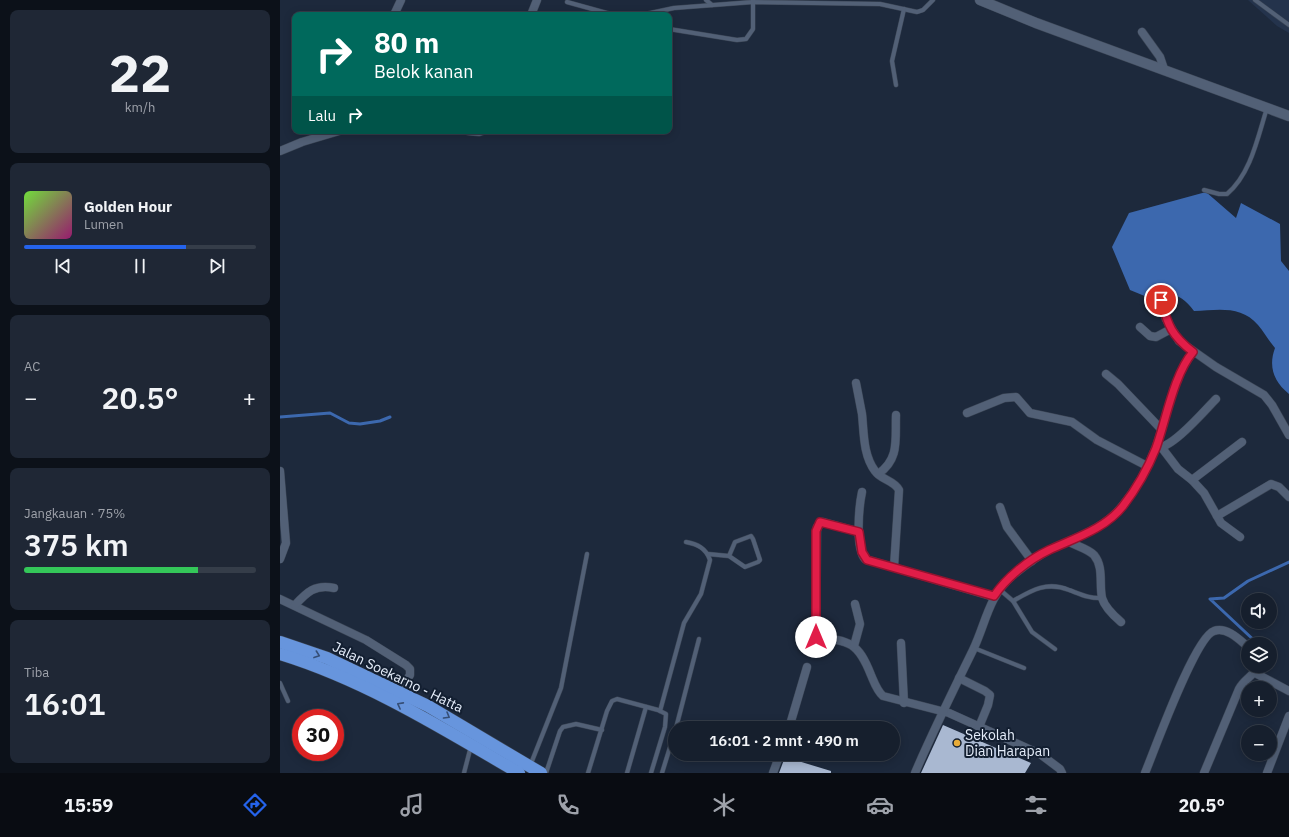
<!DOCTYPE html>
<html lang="id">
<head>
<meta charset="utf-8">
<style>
  :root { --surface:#161f2d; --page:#1f2735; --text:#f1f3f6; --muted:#9ea2aa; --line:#353d49; --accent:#2563eb }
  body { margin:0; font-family:"IBM Plex Sans",sans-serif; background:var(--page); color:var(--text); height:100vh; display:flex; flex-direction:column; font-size:15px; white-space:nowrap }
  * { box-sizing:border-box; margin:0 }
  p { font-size:13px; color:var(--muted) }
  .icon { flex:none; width:22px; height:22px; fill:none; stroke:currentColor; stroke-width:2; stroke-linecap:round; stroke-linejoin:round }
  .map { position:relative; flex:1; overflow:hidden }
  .side { display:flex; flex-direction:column; gap:10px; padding:10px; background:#0c1119; width:280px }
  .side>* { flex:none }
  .banner { position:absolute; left:12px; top:12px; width:380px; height:122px; border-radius:8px; box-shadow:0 2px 10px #0003,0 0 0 1px var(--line); background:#00695c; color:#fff; overflow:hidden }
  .fabs { position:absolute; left:961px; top:593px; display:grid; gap:8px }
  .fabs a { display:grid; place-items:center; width:36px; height:36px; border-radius:50%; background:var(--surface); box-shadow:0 2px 10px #0003,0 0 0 1px var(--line); font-size:20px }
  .speed { position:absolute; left:12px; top:709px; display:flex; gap:8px; font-size:20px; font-weight:700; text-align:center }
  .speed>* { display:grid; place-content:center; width:52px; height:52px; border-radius:50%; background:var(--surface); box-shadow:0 2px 10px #0003,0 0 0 1px var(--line); line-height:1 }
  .speed .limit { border:6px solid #d22; background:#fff; color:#111 }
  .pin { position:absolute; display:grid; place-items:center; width:34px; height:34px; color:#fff; margin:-17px; border:2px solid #fff; border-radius:50%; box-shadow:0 1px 4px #0007 }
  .me { position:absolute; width:44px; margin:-22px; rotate:0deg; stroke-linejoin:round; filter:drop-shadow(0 0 3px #0008) }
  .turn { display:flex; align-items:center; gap:14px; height:84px; padding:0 16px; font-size:18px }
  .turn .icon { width:52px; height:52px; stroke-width:2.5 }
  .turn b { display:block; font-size:28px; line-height:34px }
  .then { display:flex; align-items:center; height:38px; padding:0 16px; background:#0003; gap:8px; font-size:15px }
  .big { font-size:30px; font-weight:600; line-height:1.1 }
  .side .card { flex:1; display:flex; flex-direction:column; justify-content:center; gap:6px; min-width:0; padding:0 14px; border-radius:8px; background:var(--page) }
  .side .dial { align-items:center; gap:0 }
  .dial b { font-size:52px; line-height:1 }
  .song { display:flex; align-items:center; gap:12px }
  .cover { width:48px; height:48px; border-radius:6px; background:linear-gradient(135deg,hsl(100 70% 55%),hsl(320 70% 35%)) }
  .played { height:4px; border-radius:2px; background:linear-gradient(90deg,var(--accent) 70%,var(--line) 70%) }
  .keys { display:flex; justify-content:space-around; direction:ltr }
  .heat { display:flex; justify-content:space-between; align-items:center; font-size:22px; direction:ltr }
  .charge { height:6px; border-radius:3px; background:linear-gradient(90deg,#34c759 75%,var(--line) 0) }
  .trip { position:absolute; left:388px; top:721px; width:232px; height:40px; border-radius:20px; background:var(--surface); box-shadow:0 2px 10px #0003,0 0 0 1px var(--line); font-weight:600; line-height:40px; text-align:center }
  .dock { display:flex; height:64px; justify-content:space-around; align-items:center; background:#090c12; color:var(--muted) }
  .dock .icon { width:28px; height:28px }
  .dock .current { color:var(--accent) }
  .dock b { font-size:18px; color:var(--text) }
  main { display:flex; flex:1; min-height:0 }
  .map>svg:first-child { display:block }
  .built { fill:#24334c }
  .water { fill:#3c68ae }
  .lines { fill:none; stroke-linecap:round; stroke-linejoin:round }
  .stream { stroke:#3c68ae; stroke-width:3 }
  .building { fill:#a9b8d1 }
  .service-casing { stroke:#3c4656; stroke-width:5 }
  .minor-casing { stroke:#3c4656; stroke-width:9 }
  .tertiary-casing { stroke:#3c4656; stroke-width:11 }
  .trunk-casing { stroke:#3c4656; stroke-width:13 }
  .service { stroke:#526076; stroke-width:4 }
  .minor { stroke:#526076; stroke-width:8 }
  .tertiary { stroke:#526076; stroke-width:10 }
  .trunk { stroke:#6795dd; stroke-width:12 }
  .oneway { stroke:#354e76 }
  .route-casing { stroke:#92132f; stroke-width:10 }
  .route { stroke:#e11d48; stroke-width:7 }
  .poi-dot { fill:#e8ab37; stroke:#131f31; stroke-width:1.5 }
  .labels { text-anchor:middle; stroke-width:4; stroke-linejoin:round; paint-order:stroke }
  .street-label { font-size:14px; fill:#e5edfa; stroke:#131f31 }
  .poi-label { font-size:14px; fill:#e5edfa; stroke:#131f31; text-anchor:start }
</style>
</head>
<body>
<main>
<section class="side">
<div class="card dial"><b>22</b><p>km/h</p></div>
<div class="card">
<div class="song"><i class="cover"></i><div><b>Golden Hour</b><p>Lumen</p></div></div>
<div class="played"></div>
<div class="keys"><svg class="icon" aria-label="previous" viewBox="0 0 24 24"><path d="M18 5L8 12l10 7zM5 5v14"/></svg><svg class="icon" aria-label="pause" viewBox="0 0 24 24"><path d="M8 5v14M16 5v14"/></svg><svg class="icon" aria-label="next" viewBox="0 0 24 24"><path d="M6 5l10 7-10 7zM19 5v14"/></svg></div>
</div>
<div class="card"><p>AC</p>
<div class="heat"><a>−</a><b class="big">20.5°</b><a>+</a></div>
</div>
<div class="card"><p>Jangkauan · 75%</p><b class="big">375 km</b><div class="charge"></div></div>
<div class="card"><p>Tiba</p><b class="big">16:01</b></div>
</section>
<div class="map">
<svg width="1009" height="773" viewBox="0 0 1009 773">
  <rect width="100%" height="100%" fill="#1d293c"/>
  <polygon class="built" points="968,0 1009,0 1009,33 997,26"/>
  <path class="water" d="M926,192L956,218L961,203L1000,224L1001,261L1009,271V394C994,382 988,367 995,348C989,341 984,332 978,325C961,305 938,310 914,311C901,294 892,291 872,299L850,290L832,247L849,213Z"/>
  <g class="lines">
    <g class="stream">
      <polyline points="0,417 50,413 69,423 80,424 100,421 110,417"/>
      <polyline points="978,644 930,599 944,598 968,581 1009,562"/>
      <polyline points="990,655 994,659"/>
    </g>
  </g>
  <g class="building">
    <polygon points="663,725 751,763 745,773 641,773"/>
    <polygon points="505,757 551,771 551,773 499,773"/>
  </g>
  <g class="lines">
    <defs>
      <g id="service">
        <polyline points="426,0 432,5"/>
        <polyline points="975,0 1009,25"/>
        <polyline points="287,2 334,15"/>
        <polyline points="361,15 394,8 473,2 600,4 637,12 643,10 653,0"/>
        <polyline points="389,29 457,40 466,39 473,29 473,0"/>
        <polyline points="616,85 612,61 624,9"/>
        <path d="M924,190L939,194H947C971,174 978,136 987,108"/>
        <polyline points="428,554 449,556 465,567 478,562 480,560 473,539 471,536 455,542 449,556"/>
        <polyline points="719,589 733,601 752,632 775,649"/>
        <path d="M733,601C752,590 767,581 789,590C800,594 810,599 822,598"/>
        <polyline points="694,648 744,668"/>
        <polyline points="0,683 8,701"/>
        <path d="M380,711L404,623L421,594L430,560C426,548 417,544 406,542"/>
        <polyline points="396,728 419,639"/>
        <polyline points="250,766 281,688 307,554"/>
        <polyline points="184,773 191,746"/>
        <polyline points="266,773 280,731 283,727 296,724 322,730"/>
        <polyline points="308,773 327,711 332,701 337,699 378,710 386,714 385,727 371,773"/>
        <polyline points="347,773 366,707"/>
        <polyline points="382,773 395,731"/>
      </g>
      <g id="minor">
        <polyline points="114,15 121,0"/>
        <polyline points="251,15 257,0"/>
        <polyline points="862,32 880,57 884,69"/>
        <polyline points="188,131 199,132 202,131"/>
        <polyline points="0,151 22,142 59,131"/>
        <polyline points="881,300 886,319 899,341 936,367 984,395 992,405 1009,435"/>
        <polyline points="860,327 870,336 876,337 891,329"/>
        <polyline points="826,374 838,384 881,429"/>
        <path d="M576,383C578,393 580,404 582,414C584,433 583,455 595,471C601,480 614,480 619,490L614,567"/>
        <polyline points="687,413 724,398 736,397 750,413 792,422 817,440 867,466"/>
        <path d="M876,448C892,449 924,411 936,399"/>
        <polyline points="882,448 898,469 912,480 924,493 941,523 960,537"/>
        <polyline points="0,471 6,543 0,559"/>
        <path d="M598,474C620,459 615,439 616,415"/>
        <polyline points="912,480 962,442"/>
        <path d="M582,492C579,506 575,548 585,559L714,597"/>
        <polyline points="720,507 727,527 752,561"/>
        <polyline points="937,516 991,484 999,487 1009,497"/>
        <path d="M579,532L543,522L537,527L536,637C570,641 578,642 591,675C594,682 597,691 603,696L669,713L760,754L780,769L782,773"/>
        <path d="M789,542C797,546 808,549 814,555C824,567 819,584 822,598C825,608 834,616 841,622"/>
        <polyline points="0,599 86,640 126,665 130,669 130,675 119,691"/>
        <path d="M15,605C27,592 35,584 54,588"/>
        <polyline points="621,643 624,703"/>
        <polyline points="574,646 580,624 575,604"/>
        <polyline points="975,673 1009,691"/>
        <polyline points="679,678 705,691 710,695 708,705 699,727"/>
        <polyline points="509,728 527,667"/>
        <polyline points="493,773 500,754"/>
        <path d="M635,773C653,731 673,691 693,650C706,623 708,597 732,576C743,567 756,557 769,550C795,538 825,529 843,505C857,488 868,468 876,447C886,420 894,374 913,352"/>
        <path d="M865,773C875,749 915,637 934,631C946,626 960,640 968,647"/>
        <path d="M924,773L959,689C964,679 974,676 978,666"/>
        <polyline points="987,773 1009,716"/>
      </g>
      <polyline id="tertiary" points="700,0 756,23 1009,116"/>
      <g id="trunk">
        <polyline points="0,642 47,658 148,706 261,773"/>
        <path d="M0,654C85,680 162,728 239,773"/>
      </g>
    </defs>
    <use href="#service" class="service-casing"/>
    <use href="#minor" class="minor-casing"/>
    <use href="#tertiary" class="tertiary-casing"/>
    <use href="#trunk" class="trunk-casing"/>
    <use href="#service" class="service"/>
    <use href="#minor" class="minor"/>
    <use href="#tertiary" class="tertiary"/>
    <use href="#trunk" class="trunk"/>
  </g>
  <defs><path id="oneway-chevron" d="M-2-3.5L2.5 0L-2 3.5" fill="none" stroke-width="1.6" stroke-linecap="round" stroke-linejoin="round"/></defs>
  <g class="oneway">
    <use href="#oneway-chevron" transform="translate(37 655) rotate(20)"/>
    <use href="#oneway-chevron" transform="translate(120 705) rotate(-152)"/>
    <use href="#oneway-chevron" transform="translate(167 716) rotate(30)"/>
  </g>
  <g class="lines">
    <defs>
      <path id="route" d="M536,637V531L540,522L579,532L582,552L587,560L714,596C726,578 748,560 769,550C795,538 825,529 843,506C857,488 868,468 876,448C886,420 894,374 913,352C892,336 888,326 881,300"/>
    </defs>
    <use href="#route" class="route-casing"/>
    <use href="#route" class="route"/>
  </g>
  <circle class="poi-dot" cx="677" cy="743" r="4"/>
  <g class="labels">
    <g class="street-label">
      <text transform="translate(118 677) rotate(26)" y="5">Jalan Soekarno - Hatta</text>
    </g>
    <g class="poi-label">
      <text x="685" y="740">Sekolah<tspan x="685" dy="16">Dian Harapan</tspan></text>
    </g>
  </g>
</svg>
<div class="fabs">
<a><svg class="icon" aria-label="sound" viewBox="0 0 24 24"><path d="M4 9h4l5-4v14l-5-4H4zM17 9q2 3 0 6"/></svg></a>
<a><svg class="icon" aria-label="layers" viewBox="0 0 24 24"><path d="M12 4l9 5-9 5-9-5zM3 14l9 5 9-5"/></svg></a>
<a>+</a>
<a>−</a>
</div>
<div class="speed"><div class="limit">30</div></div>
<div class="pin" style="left:881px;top:300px;background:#d93025"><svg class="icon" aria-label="arrive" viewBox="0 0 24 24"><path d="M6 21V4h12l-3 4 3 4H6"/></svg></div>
<svg class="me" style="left:536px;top:637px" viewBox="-20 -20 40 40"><circle r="19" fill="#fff"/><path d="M0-13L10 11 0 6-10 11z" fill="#e11d48"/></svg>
<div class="trip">16:01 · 2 mnt · 490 m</div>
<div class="banner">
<div class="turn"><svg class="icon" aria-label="right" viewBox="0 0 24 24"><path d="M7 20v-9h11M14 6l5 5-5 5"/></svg><div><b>80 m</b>Belok kanan</div></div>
<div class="then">Lalu<svg class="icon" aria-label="right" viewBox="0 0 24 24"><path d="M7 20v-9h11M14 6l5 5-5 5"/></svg></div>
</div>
</div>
</main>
<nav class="dock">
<b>15:59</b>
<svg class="icon current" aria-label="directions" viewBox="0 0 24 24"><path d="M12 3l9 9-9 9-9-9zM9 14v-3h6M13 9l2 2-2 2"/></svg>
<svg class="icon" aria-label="music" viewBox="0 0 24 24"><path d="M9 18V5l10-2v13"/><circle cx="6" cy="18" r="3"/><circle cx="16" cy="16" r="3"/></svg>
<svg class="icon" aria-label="phone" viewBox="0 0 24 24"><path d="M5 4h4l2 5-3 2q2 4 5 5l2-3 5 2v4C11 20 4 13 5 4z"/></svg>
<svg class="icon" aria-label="climate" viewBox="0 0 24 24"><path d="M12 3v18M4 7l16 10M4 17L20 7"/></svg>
<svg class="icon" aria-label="car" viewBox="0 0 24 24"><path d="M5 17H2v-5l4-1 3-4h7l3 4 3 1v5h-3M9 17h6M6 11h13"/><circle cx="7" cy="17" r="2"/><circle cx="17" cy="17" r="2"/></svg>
<svg class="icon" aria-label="filters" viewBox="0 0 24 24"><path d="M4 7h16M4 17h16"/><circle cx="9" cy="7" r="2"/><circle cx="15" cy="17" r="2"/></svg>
<b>20.5°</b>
</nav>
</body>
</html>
